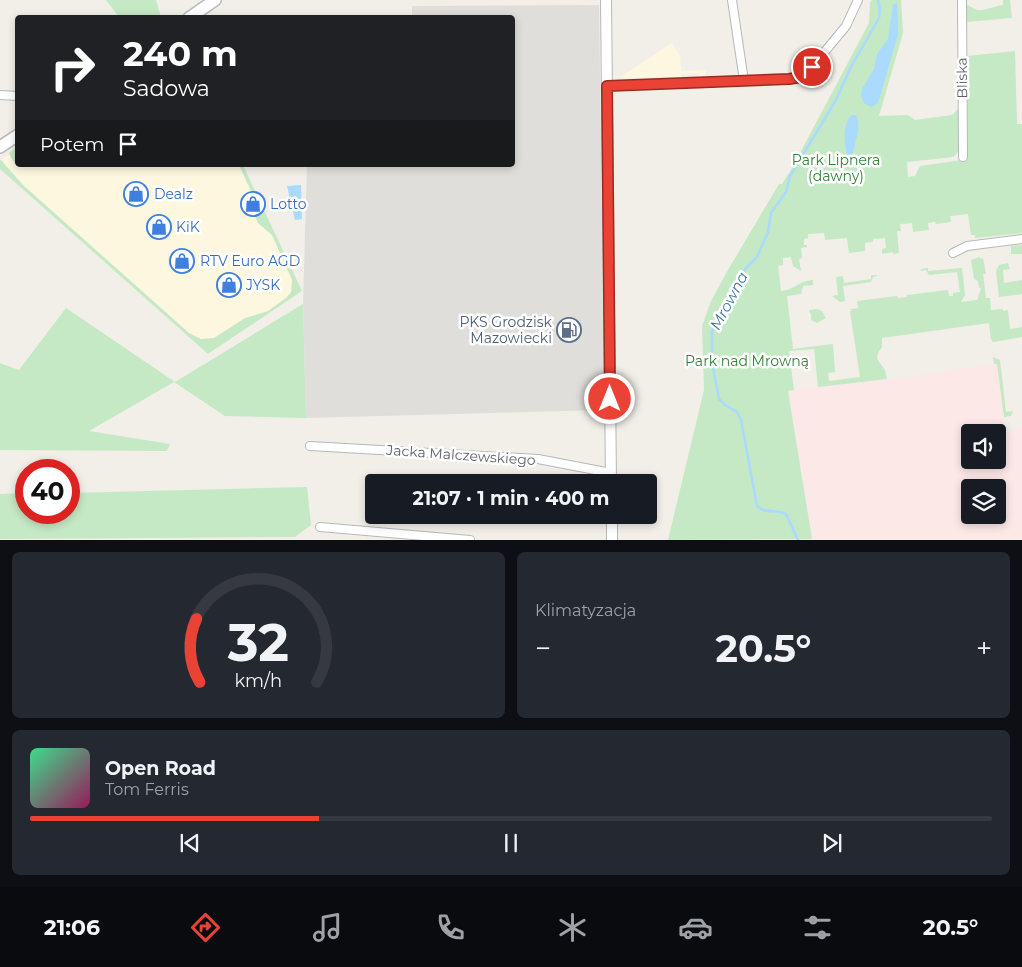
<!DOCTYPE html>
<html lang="pl">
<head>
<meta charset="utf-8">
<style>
  :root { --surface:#171b24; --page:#242831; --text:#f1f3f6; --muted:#9ea1a6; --line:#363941; --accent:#ea4335 }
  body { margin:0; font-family:Montserrat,sans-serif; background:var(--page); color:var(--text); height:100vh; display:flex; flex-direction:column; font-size:19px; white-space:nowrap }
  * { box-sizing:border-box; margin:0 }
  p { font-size:16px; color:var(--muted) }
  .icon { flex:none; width:28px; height:28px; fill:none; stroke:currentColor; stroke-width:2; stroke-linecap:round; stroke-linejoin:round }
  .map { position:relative; height:540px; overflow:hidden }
  .side { display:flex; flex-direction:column; gap:12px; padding:12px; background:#0d0f14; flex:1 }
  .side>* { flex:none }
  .guide { position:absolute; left:15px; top:15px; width:500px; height:152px; border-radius:5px; box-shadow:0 2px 8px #0003; background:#202124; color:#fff; overflow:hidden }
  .tools { position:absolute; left:961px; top:424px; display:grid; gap:10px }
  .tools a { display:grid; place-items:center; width:45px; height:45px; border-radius:5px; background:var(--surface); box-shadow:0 2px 8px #0003; font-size:25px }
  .speed { position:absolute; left:15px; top:459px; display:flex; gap:10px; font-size:25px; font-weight:700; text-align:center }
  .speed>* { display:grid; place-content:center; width:65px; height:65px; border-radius:50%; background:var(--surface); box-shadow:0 2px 8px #0003; line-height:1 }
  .speed .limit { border:8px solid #d22; background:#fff; color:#111 }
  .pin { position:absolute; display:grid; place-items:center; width:42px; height:42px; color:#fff; margin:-21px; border:2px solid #fff; border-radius:50%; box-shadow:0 1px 5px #0007 }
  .me { position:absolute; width:55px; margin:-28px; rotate:0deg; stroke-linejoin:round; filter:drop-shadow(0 0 4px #0008) }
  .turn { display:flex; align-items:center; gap:18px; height:105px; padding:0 25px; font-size:22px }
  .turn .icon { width:65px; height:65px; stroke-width:2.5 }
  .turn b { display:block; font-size:35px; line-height:42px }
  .then { display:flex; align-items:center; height:48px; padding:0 25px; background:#0003; gap:10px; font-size:19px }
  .big { font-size:38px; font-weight:700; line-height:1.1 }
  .side .card { flex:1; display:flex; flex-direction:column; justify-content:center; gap:8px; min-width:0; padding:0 18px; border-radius:8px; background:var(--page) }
  .side .dial { align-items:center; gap:0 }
  .dial svg { height:130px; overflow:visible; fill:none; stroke:var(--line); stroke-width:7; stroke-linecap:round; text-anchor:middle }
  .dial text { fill:var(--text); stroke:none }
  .song { display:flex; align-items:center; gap:15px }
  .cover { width:60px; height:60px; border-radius:8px; background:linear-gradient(135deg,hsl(150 70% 55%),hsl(330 70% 35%)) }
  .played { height:5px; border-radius:2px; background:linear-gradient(90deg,var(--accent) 30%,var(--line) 30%) }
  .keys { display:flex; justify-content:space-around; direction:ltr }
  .heat { display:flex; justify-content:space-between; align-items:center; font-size:28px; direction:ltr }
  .side .tiles { flex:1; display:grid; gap:12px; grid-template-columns:1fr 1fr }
  .card:last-child { grid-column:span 2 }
  .trip { position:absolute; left:365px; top:474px; width:292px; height:50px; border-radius:5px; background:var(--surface); box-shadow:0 2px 8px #0003; font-weight:700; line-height:50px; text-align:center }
  .tabs { display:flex; height:80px; justify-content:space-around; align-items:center; background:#090b0e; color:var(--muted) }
  .tabs .icon { width:35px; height:35px }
  .tabs .on { color:var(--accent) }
  .tabs b { font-size:22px; color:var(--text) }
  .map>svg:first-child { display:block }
  .commercial { fill:#fef7e0 }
  .industrial { fill:#e0deda }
  .medical { fill:#fce8e6; fill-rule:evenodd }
  .green { fill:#c5e8c5 }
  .water { fill:#aadaff }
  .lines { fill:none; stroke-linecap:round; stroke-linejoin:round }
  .stream { stroke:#aadaff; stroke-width:2.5 }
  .minor-casing { stroke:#b5b8bc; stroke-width:10 }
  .tertiary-casing { stroke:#b5b8bc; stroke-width:12 }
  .secondary-casing { stroke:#b6babf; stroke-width:14 }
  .minor { stroke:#fff; stroke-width:8 }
  .tertiary { stroke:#fff; stroke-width:10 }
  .secondary { stroke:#fff; stroke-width:11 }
  .route-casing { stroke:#982c22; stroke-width:12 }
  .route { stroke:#ea4335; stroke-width:9 }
  .labels { text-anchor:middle; stroke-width:5; stroke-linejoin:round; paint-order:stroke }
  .street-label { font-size:14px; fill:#5f6368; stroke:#fff }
  .park-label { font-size:14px; fill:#348238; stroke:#fff }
  .shop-label { font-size:14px; fill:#366cbe; stroke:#fff; text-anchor:start }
  .service-label { font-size:14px; fill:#4e5e75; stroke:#fff; text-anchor:end }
  .water-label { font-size:15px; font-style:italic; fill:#4174aa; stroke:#fff }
</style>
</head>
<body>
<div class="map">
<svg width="1022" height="540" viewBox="0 0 1022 540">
  <rect width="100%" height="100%" fill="#f1efe8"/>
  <g class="commercial">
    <polygon points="672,43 680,56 681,71 705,70 706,76 699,77 699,73 682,74 682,77 619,78"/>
    <polygon points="17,149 18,165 243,165 302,291 208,354 0,169 0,161"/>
  </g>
  <polygon class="industrial" points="599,5 605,410 306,418 303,304 307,165 512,165 512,18 412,17 412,6"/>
  <path class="medical" d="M997,364L1005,432H1010L1012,429L1022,427V539H812L788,390L867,382ZM970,432H998V460H970ZM970,488H998V515H970Z"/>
  <g class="green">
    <polygon points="106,0 156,0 161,17 119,17"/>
    <path d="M872,0H901L903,33L879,116L908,115L915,120L952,115L959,108L960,150L953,157L907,162L908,177L915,176L920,166L968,159L967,56L1015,51L1017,124H1022V233L975,238V235H971L968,214L950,216L951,222L936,224L935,222L928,223L929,230L913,232L912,223L900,224L901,231H897L899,253L893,254V252L882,254V249L886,248L885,238L873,239V242L865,243V251L849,253L847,238L825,240L824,233L808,234V238L804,239V245H807V247L801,248L802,258L799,259L801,271L793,266L791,257L783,258V265L778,266L781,291C795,290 798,281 813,280V285L803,286L801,294L787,296L793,349L833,344L835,372L828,373L829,381L860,377L850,311H852L850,309L858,308L857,301L897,296L898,298L907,297V295L948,290L949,296H953V293L960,292L957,272L929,275L926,270L921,271V269L928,268V271L962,268L965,295L961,302L977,300L981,289L979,287L978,281L974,279L971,260L980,257L981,259L983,258L986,274H983L986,298H990L991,310L1003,309V311L1008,310L1010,329L1022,327V337L993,342L991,339L989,323L882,338V347L878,353L877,358L879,362L885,370L887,379L818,387L814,349L789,351L794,390L788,391L812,539L668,540L704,390L702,326L711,301L728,270L779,184H782L791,170L869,23L870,3Z"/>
    <path d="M1003,0H1010L1012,18L966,22V4C970,6 974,9 978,10C983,11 996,6 1003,5Z"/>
    <path d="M17,147L18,165H31L29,166C18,168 13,163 9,153Z"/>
    <polygon points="1,160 23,185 189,333 201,339 214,338 245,318 268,311 286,298 291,292 292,280 272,235 258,223 252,210 258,206 239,165 243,165 302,291 208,354 0,169 0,161"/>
    <polygon points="1022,245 1022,254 1011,254 1011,246"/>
    <polygon points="1008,263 1010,269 1003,270 1004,283 1022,280 1022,294 999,297 996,271 999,265"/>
    <polygon points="871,275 877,275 877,276 873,277 871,282 843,286 845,301 840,302 832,296 838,295 836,277 843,276 844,283 871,279"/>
    <polygon points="303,304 306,418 225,416 174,382 89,431 170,444 167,451 0,450 0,363 19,370 66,308 175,382"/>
    <polygon points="817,309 822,311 826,318 817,323 811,320 811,314 810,313 809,310"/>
    <polygon points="993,357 1000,360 1006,412 1013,411 1011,416 1004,417 997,364 994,364"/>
    <polygon points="307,487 311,525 295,537 0,539 0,494 26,493 26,512 69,512 69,493"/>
  </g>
  <g class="water">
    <polygon points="897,3 898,34 880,97 877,104 871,107 864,103 862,99 861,96 862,89 874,69 877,54 888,39 893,5"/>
    <path d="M852,115H856C862,128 855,139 853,153C852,157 853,161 852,166L850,167L848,165C847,149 839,127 852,115Z"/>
    <polygon points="301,185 302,219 295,220 287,186"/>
  </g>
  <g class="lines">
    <path class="stream" d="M798,540L786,514C776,509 764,514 757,506L741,420L737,412L725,405L719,399L712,363V331L721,313L730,305L732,292L736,284L743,279L745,269L757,257L768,232L771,213L786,192L790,176L836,100L851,67L879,18L880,10L878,0"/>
    <defs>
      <g id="minor">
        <polyline points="732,0 744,81"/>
        <polyline points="962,0 963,157"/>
        <polyline points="607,86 789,79 801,77 812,67 846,26 858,0"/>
        <polyline points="0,95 18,96"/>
        <polyline points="953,253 967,246 1022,239"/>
        <polyline points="310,446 538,459 611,473"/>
        <polyline points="320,527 470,540"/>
      </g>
      <g id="tertiary">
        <polyline points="606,0 611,482"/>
        <polyline points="612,515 612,540"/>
      </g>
      <g id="secondary">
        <polyline points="189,18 215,0"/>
        <polyline points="0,147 18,135"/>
      </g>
    </defs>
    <use href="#minor" class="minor-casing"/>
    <use href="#tertiary" class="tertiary-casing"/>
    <use href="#secondary" class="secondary-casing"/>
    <use href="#minor" class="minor"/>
    <use href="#tertiary" class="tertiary"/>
    <use href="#secondary" class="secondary"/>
  </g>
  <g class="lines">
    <defs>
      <polyline id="route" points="610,399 607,86 789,79 801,77 812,67"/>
    </defs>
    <use href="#route" class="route-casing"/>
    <use href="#route" class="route"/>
  </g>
  <defs>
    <symbol id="shop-ring" viewBox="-11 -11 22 22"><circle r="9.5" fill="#fff" stroke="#3f7fe0" stroke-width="1.5"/><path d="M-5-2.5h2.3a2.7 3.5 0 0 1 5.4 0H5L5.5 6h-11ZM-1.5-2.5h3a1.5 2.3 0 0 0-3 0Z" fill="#3f7fe0"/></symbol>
    <symbol id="fuel-ring" viewBox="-11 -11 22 22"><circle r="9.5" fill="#fff" stroke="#5c6f8a" stroke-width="1.5"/><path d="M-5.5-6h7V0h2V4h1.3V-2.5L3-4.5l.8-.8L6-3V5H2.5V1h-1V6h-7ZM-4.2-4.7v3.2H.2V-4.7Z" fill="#5c6f8a"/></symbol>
  </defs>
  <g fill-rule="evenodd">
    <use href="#shop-ring" x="122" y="180" width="28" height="28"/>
    <use href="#shop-ring" x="239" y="190" width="28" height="28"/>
    <use href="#shop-ring" x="145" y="213" width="28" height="28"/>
    <use href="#shop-ring" x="168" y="247" width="28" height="28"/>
    <use href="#shop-ring" x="215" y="271" width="28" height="28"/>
    <use href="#fuel-ring" x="555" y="316" width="28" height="28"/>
  </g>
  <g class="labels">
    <g class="street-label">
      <text transform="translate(962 78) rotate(-91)" y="5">Bliska</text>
      <text transform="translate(461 455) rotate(4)" y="5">Jacka Malczewskiego</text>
    </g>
    <g class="park-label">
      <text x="836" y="165">Park Lipnera<tspan x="836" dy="16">(dawny)</tspan></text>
      <text x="747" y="366">Park nad Mrowną</text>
    </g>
    <g class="shop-label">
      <text x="154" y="199">Dealz</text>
      <text x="270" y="209">Lotto</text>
      <text x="176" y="232">KiK</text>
      <text x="200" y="266">RTV Euro AGD</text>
      <text x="246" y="290">JYSK</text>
    </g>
    <g class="service-label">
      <text x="552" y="327">PKS Grodzisk<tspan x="552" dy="16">Mazowiecki</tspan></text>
    </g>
    <g class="water-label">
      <text transform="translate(729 301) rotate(-62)" y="5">Mrowna</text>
    </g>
  </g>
</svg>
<div class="tools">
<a><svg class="icon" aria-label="sound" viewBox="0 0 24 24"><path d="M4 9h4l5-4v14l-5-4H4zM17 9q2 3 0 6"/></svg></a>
<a><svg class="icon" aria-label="layers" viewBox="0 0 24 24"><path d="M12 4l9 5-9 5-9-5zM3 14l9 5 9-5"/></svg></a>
</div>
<div class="speed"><div class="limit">40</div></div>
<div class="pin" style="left:812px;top:67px;background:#d93025"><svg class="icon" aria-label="arrive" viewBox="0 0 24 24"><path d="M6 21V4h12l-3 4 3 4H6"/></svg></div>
<svg class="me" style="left:610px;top:399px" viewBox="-20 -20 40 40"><circle r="17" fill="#ea4335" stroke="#fff" stroke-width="3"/><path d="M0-11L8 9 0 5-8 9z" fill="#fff"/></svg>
<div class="trip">21:07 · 1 min · 400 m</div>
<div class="guide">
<div class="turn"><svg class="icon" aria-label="right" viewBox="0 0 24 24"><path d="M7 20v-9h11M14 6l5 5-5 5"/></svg><div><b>240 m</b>Sadowa</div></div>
<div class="then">Potem<svg class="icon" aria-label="arrive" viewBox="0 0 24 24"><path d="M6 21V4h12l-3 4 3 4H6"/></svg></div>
</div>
</div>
<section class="side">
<div class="tiles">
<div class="card dial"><svg viewBox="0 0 100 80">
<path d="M14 69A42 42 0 1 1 86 69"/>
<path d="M14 69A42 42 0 0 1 12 30" stroke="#ea4335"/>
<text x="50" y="56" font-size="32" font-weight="700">32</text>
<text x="50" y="72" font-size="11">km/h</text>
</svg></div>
<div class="card"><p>Klimatyzacja</p>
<div class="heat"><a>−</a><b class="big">20.5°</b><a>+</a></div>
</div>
<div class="card">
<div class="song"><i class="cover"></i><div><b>Open Road</b><p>Tom Ferris</p></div></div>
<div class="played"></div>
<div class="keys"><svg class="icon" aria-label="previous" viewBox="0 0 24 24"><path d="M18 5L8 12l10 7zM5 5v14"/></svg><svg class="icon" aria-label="pause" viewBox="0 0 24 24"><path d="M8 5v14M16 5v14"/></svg><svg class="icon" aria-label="next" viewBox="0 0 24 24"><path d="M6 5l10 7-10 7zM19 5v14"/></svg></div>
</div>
</div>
</section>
<nav class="tabs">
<b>21:06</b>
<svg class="icon on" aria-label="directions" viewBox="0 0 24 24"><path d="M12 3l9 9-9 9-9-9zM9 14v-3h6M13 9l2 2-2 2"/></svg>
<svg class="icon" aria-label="music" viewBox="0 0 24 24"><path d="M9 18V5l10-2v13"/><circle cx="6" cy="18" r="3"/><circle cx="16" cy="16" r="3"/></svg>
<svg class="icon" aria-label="phone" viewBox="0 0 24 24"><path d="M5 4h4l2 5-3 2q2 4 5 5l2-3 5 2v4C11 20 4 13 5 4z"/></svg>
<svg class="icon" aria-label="climate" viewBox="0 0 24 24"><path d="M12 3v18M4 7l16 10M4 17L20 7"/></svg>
<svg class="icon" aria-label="car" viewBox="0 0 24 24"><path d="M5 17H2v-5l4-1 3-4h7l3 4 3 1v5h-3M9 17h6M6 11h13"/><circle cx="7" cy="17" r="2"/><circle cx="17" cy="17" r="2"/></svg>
<svg class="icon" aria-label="filters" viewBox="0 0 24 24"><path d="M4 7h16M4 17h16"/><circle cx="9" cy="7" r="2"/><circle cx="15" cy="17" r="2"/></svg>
<b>20.5°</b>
</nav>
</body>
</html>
